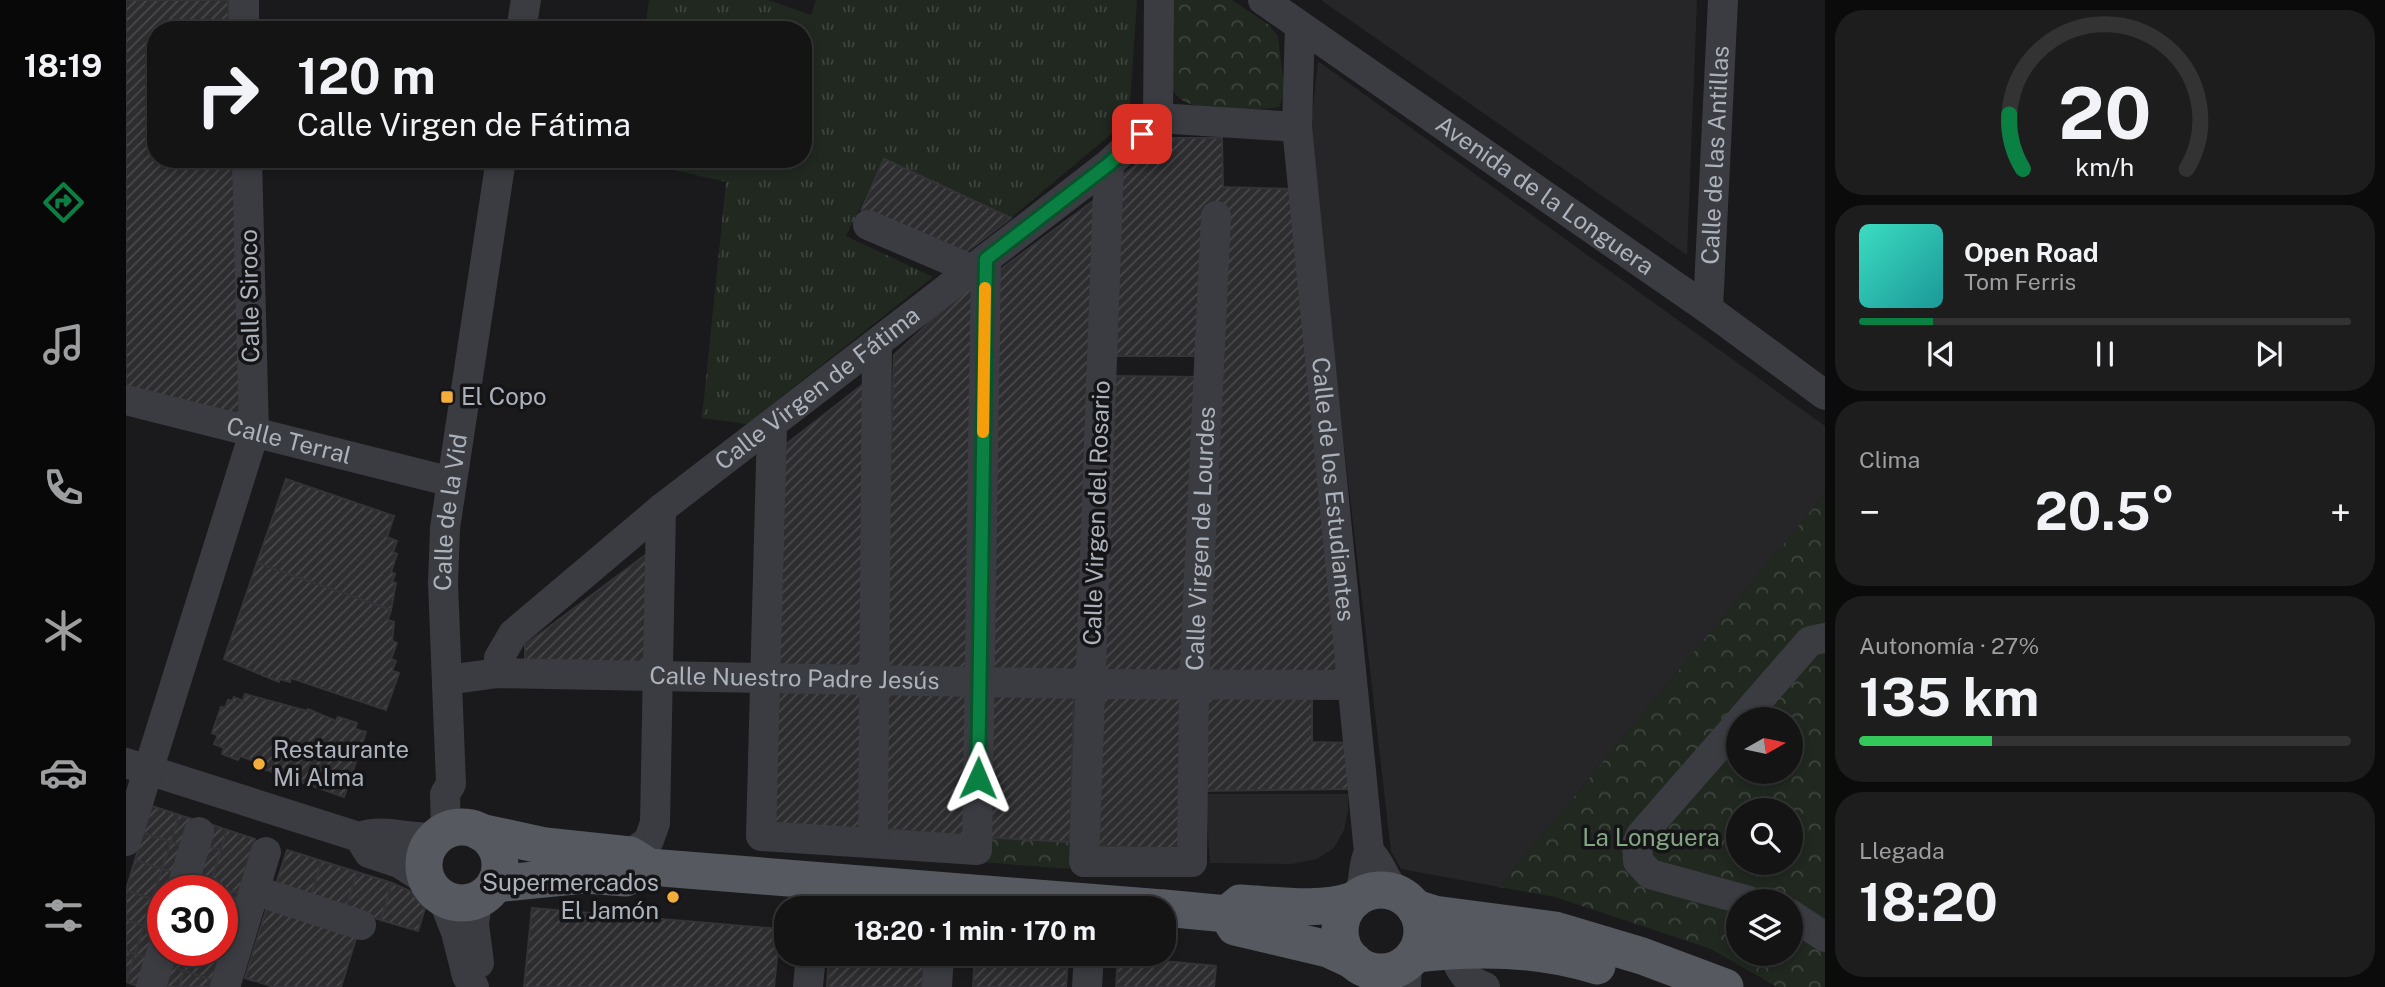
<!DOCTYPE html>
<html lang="es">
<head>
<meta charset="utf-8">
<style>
  :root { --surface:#141415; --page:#1d1d1e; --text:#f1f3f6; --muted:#9d9ea0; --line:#333334; --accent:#0b8043 }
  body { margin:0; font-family:"Public Sans",sans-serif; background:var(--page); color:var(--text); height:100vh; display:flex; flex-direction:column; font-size:26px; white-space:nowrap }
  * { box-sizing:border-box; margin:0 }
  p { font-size:23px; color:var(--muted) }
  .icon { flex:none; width:38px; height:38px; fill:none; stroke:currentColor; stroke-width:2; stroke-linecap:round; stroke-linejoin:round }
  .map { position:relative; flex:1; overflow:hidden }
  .sheet { display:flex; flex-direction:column; gap:10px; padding:10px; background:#0b0b0c; width:560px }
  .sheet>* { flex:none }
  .hud { position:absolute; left:21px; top:21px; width:665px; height:147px; border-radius:28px; box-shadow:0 4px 10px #0003,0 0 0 2px var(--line); background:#141415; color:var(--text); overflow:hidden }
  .needle { width:46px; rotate:81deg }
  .buttons { position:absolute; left:1600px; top:707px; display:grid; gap:14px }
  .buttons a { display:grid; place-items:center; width:77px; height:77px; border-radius:50%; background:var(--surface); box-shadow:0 4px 10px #0003,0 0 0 2px var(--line); font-size:35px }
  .speed { position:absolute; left:21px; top:875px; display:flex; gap:14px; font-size:35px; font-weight:700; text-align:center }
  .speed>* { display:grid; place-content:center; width:91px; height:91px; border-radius:50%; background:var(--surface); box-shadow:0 4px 10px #0003,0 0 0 2px var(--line); line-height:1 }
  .speed .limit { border:10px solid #d22; background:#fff; color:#111 }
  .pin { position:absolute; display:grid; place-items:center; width:60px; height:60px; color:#fff; margin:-30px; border-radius:14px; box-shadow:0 4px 10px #0006 }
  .me { position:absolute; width:77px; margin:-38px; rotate:1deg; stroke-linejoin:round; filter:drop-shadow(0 0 5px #0008) }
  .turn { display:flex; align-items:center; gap:24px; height:147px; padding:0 35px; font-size:32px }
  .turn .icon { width:91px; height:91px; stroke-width:2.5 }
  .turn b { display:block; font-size:49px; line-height:60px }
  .big { font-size:52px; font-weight:700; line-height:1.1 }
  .sheet .tile { flex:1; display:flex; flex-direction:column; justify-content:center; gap:10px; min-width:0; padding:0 24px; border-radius:28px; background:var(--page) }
  .sheet .dial { align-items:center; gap:0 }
  .dial svg { height:182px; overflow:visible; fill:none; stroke:var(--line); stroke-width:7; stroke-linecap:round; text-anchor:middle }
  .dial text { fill:var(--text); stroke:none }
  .song { display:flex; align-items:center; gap:21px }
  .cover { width:84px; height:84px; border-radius:10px; background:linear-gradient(135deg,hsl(170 70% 55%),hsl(180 70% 35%)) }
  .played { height:7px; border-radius:4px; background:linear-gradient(90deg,var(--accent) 15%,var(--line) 15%) }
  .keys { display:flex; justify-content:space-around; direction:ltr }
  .heat { display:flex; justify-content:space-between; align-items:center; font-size:38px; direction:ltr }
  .charge { height:10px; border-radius:5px; background:linear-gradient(90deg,#34c759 27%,var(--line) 0) }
  .trip { position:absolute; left:648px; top:896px; width:402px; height:70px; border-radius:28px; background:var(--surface); box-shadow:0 4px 10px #0003,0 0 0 2px var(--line); font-weight:700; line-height:70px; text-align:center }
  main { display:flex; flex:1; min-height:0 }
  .menu { display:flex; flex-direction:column; width:126px; justify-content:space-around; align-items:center; background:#080808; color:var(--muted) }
  .menu .icon { width:49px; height:49px }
  .menu .current { color:var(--accent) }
  .menu b { font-size:32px; color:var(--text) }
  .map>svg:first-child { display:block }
  .built { fill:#262629 }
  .grass { fill:url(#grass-tufts) }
  .park { fill:url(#park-crowns); fill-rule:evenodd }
  .building { fill:url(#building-hatch); stroke:#343438; stroke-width:2 }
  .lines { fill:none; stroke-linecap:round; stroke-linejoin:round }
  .minor { stroke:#3b3c41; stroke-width:30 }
  .major { stroke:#575960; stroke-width:37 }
  .route-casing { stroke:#07532c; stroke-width:18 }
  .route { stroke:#0b8043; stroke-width:12 }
  .slow { stroke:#f59e0b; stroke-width:12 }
  .poi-dot { fill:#f3ad3b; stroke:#151517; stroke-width:2.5 }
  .labels { text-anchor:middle; stroke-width:7; stroke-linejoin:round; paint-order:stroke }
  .street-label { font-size:24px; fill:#acb2bc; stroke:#151517 }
  .poi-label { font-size:24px; fill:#acb2bc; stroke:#151517; text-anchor:start }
  .park-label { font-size:24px; fill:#84a784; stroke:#151517 }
</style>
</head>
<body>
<main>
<nav class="menu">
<b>18:19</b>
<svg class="icon current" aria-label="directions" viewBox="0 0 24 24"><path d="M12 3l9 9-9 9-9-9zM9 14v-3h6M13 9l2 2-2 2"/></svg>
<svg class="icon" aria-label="music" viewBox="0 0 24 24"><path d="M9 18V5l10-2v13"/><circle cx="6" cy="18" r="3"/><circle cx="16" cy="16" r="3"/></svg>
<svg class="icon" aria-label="phone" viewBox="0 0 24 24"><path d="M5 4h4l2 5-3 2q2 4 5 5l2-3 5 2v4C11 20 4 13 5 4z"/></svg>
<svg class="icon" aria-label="climate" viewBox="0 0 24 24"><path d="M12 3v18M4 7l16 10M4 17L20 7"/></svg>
<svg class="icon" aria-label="car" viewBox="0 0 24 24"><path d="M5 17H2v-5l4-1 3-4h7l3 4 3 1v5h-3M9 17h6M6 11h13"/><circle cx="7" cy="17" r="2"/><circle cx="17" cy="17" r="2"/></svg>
<svg class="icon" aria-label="filters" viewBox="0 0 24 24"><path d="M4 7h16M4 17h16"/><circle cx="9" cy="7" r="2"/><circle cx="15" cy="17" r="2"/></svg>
</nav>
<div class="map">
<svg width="1699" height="987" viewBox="0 0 1699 987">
  <defs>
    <pattern id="grass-tufts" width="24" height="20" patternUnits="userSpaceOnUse" patternTransform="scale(1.75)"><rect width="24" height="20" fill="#202820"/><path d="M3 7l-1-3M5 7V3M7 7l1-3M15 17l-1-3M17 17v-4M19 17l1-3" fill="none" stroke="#3e453e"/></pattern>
    <pattern id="park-crowns" width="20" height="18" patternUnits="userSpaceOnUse" patternTransform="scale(1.75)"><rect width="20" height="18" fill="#202820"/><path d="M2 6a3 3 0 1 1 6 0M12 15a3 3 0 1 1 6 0" fill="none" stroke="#3e453e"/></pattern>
    <pattern id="building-hatch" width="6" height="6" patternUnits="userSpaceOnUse" patternTransform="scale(1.75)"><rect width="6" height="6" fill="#2d2d30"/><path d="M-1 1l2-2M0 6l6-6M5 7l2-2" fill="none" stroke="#49494c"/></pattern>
  </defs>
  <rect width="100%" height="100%" fill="#1a1a1c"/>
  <g class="built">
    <polygon points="1195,0 1571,0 1561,255"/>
    <polygon points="1192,61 1699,426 1699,494 1373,887 1275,869 1265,851 1183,144"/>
    <polygon points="1079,794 1222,794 1222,811 1218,830 1208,848 1191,859 1166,864 1084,863"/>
  </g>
  <polygon class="grass" points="523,0 642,0 685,15 690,0 1011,0 1003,119 885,218 758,159 720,236 807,277 621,424 576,418 600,182 500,159 677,159 677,30 519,30"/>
  <g class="park">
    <path d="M1046,0H1106L1143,25L1152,36L1156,69L1159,92L1153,107C1132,111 1079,111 1059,102C1055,100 1050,95 1047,91Z"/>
    <path d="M1699,494V987H1651L1585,949L1429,897L1373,887ZM1612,719H1664V772H1612ZM1612,810H1664V863H1612ZM1612,901H1664V954H1612Z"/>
    <polygon points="856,837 944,842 943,869 856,862"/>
  </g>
  <g class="building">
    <polygon points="0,0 102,0 103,30 30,30 30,159 109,159 121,425 0,393"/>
    <polygon points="1042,138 1096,138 1097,187 1166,189 1217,677 1083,676 1078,356 990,356 992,179"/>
    <polygon points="758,159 885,218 835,256 735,210"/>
    <polygon points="971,198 956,674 859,673 871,272"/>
    <polygon points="851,279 842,669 758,669 768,355"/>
    <polygon points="987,376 1077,377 1064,679 974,677"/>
    <polygon points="745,378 737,667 652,666 659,445"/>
    <polygon points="160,479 268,516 261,537 271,541 267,552 271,554 265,572 269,574 266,582 270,583 265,610 131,563"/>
    <polygon points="526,550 523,665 399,663 399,645"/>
    <polygon points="131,563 265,610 262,620 268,622 266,641 271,643 265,659 270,661 266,671 273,673 260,710 165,678 164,682 154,679 153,682 98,659"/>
    <polygon points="645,685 741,688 736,836 641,833"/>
    <polygon points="752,689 840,691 839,836 750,828"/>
    <polygon points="859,693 948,695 944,842 856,837"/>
    <polygon points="119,694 181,711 182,709 210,721 212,717 231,723 229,729 240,732 218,797 129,766 131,762 114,756 112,760 96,754 98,748 88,744 92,735 86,733 95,707 99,708 102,700 106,701 108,697 117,701"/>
    <polygon points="976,694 1059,695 1057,849 973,846"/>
    <polygon points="1080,697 1186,698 1186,742 1227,743 1222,789 1077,791"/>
    <polygon points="26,806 53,815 45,842 17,833"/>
    <polygon points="53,815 70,820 61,847 45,842"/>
    <polygon points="84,824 101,830 95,850 78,845"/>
    <polygon points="101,830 129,839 112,893 84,885"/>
    <polygon points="17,833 45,842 36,869 9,860"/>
    <polygon points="45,842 61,847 52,874 36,869"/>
    <polygon points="78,845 95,850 84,885 67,879"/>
    <polygon points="161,850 196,861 184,898 149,887"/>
    <polygon points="9,860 36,869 26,899 0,890"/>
    <polygon points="196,861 231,872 220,909 184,898"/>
    <polygon points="36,869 52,874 47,891 37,891 37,902 26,899"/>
    <polygon points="231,872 266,883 255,920 220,909"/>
    <polygon points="67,879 84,885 83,891 63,891"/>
    <polygon points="266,883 284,891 299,908 292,931 255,920"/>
    <polygon points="84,885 112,893 104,922 96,920 96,891 83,891"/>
    <polygon points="0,890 26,899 18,926 0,920"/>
    <polygon points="26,899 37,902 34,931 18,926"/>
    <polygon points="141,907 231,935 215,987 148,987 119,978"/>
    <polygon points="406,908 654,929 648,987 398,987"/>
    <polygon points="0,920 18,926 9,954 0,951"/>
    <polygon points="96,920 104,922 96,947"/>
    <polygon points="18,926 34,931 25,959 9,954"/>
    <polygon points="45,950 64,950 58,971 40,965"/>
    <polygon points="64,950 95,950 86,980 58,971"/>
    <polygon points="0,951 9,954 0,981"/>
    <polygon points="9,954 25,959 14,987 0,982"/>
    <polygon points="703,954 799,954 796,987 701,987"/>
    <polygon points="849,954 942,954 940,987 847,987"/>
    <polygon points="992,957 1090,966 1088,987 990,987"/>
    <polygon points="40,965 58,971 53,987 34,987"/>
    <polygon points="58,971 86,980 84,987 53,987"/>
  </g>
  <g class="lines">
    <g class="minor">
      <polyline points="118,0 118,30"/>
      <polyline points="1033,0 1032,118 1171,127 1174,26"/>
      <path id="s1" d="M1137,0L1582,309L1699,395"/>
      <polyline points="395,30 400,0"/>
      <path id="s2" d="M1171,127L1243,852C1235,867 1241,882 1231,897"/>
      <path id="s3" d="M983,164L958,862H1066L1068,685L1090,216"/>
      <polyline points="742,225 847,270"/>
      <path id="s4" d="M1582,309L1597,0"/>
      <path id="s5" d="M0,400L326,482"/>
      <polyline points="646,426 635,836 851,850 860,259"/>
      <path id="s6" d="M372,673L373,658L387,634L535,509L983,164L1032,118"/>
      <path id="s7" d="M321,680L372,673L964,684L1226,685"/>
      <polyline points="1616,719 1684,641 1699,638"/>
      <polyline points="1612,724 1515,835 1511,844 1512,861 1524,874 1623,901"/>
      <path d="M0,763L233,837C259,828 283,840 310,837"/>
      <path id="s8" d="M320,830L319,794L325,784L317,583L319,528L375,159"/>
      <polyline points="233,837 243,853 273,863 301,881"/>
      <polyline points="0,841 128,433 121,159"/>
      <polyline points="747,842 751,344"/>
      <path d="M1243,852C1256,863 1257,881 1272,893"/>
      <polyline points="504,855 523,840 529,823 535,509"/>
      <polyline points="128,890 235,925"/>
      <polyline points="55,891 73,832"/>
      <polyline points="317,899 330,932 341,976 348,987"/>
      <polyline points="351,900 348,924 353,963"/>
      <polyline points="690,908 693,879"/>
      <polyline points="1664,914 1699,937"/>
      <path d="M1329,950C1331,970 1340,980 1359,987"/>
      <polyline points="1238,968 1253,987"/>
      <polyline points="25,987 37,948"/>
      <polyline points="99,987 140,852"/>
      <polyline points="682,987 685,954"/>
      <polyline points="811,987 813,954"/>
      <polyline points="961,987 963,954"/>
      <polyline points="1280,987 1281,963"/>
    </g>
    <g class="major">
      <circle cx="336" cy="865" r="38"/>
      <polyline points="354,832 419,846 504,855 523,867 1037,908"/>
      <polyline points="369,884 458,875 500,878"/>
      <circle cx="1255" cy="931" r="41"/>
      <path d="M1038,908L1101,914L1114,903C1152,905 1192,912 1228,900"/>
      <polyline points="1289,908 1308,914 1429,930 1516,956 1599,987"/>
      <polyline points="1101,914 1109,927 1202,949 1228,961"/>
      <path d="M1289,954C1350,947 1412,947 1471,966"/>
    </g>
  </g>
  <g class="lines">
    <defs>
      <polyline id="route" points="852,778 860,259 983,164 1016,134"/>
    </defs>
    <use href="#route" class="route-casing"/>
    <use href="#route" class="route"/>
    <polyline class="slow" points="857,432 859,288"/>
  </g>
  <g class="poi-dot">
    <rect x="314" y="390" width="14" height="14" rx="3.5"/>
    <circle cx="133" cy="764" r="7"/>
    <circle cx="547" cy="897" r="7"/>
  </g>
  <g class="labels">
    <g class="street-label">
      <text dy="8" stroke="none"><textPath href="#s4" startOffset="154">Calle de las Antillas</textPath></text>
      <text dy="8" stroke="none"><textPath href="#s1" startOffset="343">Avenida de la Longuera</textPath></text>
      <text transform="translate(124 296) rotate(-91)" y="8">Calle Siroco</text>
      <text dy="8" stroke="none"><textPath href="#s6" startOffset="434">Calle Virgen de Fátima</textPath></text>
      <text dy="8" stroke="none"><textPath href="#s5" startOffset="168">Calle Terral</textPath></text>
      <text dy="8" stroke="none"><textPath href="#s2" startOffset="364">Calle de los Estudiantes</textPath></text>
      <text dy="8" stroke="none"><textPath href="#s8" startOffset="320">Calle de la Vid</textPath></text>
      <text transform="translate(971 513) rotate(-88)" y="8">Calle Virgen del Rosario</text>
      <text dy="8" stroke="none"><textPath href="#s3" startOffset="1130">Calle Virgen de Lourdes</textPath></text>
      <text dy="8" stroke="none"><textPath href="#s7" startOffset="348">Calle Nuestro Padre Jesús</textPath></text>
    </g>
    <g class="poi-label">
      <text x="335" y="405">El Copo</text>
      <text x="147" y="758">Restaurante<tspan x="147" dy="28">Mi Alma</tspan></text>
      <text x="533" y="891" text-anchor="end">Supermercados<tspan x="533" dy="28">El Jamón</tspan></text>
    </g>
    <g class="park-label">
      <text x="1525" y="846">La Longuera</text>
    </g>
  </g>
</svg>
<div class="buttons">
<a><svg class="needle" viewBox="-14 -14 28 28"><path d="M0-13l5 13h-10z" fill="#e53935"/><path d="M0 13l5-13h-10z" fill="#9d9ea0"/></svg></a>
<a><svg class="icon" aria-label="search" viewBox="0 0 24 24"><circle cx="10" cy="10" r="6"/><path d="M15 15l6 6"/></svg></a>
<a><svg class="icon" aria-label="layers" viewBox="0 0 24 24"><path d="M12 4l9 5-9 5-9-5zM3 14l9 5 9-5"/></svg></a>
</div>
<div class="speed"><div class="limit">30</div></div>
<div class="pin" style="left:1016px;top:134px;background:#d93025"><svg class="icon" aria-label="arrive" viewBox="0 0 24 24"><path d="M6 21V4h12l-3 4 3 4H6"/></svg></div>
<svg class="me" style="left:852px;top:778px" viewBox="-20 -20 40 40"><path d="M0-17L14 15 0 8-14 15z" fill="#0b8043" stroke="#fff" stroke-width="4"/></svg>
<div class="trip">18:20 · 1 min · 170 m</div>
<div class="hud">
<div class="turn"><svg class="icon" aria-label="right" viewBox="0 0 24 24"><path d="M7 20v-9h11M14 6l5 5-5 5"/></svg><div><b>120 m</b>Calle Virgen de Fátima</div></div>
</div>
</div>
<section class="sheet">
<div class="tile dial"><svg viewBox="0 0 100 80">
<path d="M14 69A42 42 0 1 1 86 69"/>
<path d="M14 69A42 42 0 0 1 8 45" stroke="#0b8043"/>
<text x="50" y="56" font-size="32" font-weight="700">20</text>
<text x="50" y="72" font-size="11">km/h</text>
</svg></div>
<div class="tile">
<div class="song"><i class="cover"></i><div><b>Open Road</b><p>Tom Ferris</p></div></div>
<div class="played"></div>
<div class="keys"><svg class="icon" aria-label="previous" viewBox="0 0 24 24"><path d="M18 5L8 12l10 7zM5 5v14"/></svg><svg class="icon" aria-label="pause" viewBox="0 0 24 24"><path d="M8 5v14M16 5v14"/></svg><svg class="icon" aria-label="next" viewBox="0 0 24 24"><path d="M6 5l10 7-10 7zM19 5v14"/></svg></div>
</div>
<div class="tile"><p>Clima</p>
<div class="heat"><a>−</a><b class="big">20.5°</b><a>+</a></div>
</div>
<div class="tile"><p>Autonomía · 27%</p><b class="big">135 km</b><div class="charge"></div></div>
<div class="tile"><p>Llegada</p><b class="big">18:20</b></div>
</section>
</main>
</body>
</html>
